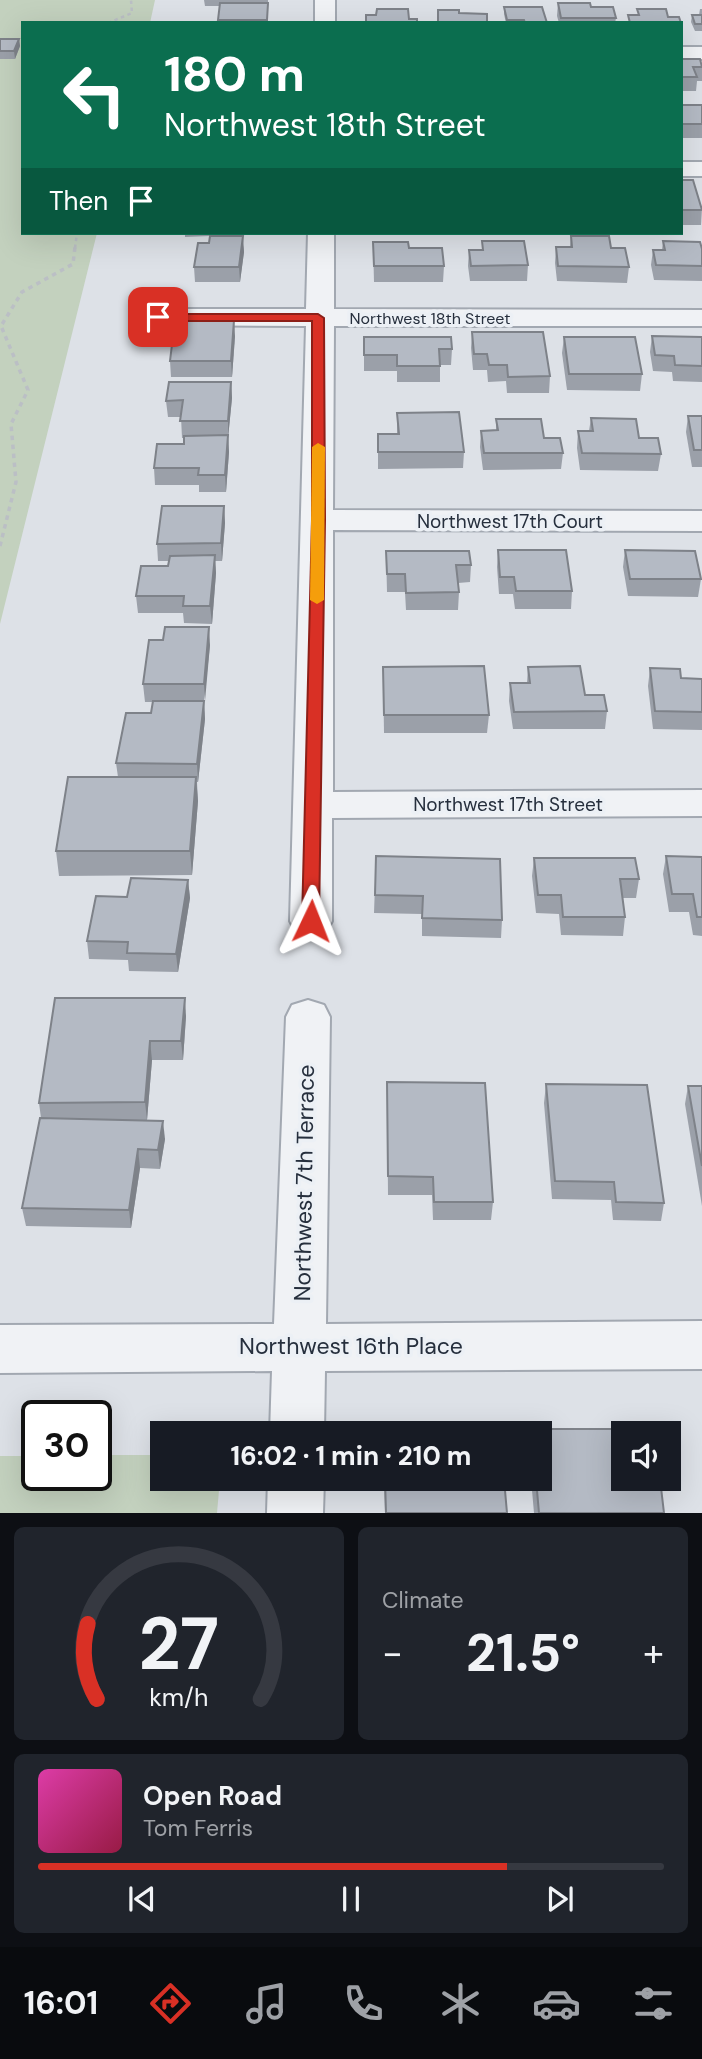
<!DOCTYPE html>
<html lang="en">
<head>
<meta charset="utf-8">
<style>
  :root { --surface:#171b24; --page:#20242c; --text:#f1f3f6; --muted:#9ea1a6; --line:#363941; --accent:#d93025 }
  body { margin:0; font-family:"DM Sans",sans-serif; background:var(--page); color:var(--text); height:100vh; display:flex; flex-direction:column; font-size:26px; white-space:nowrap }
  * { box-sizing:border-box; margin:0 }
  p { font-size:23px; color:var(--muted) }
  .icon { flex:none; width:38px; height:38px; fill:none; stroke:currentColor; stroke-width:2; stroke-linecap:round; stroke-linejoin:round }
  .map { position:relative; height:1513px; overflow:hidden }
  .panel { display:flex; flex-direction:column; gap:14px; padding:14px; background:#0d0f14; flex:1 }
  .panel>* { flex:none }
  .hud { position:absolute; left:21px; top:21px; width:662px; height:214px; border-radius:0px; box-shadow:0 7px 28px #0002; background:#0b6e4f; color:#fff; overflow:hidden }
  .tools { position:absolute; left:611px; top:1421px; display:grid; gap:14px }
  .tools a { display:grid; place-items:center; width:70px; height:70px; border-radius:0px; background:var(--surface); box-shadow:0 7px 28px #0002; font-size:35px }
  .speed { position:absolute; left:21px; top:1400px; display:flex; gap:14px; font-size:35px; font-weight:700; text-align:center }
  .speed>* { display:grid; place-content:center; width:91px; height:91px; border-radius:50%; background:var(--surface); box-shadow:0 7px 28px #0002; line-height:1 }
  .speed .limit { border:4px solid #111; border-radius:10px; background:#fff; color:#111 }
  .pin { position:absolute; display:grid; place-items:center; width:60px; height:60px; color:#fff; margin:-30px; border-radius:14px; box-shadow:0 4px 10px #0006 }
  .me { position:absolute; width:77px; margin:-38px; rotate:2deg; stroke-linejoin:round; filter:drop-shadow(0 0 5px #0008) }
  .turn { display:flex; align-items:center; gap:24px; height:147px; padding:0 28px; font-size:32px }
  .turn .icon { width:91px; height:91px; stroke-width:2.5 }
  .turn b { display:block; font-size:49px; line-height:60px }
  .then { display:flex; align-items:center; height:66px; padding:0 28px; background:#0003; gap:14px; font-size:26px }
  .big { font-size:52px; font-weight:800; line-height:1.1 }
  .panel .card { flex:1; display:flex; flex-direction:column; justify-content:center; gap:10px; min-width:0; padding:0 24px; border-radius:10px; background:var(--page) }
  .panel .dial { align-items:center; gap:0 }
  .dial svg { height:182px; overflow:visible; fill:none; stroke:var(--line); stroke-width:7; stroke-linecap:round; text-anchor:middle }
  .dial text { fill:var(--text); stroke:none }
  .song { display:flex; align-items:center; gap:21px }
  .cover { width:84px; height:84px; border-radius:10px; background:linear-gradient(135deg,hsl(320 70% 55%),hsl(340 70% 35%)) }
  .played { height:7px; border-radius:4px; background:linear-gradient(90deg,var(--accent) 75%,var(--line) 75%) }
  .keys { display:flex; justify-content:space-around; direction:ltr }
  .heat { display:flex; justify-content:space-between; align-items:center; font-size:38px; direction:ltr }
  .panel .tiles { flex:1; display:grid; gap:14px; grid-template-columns:1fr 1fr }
  .card:last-child { grid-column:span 2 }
  .trip { position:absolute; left:150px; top:1421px; width:402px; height:70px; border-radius:0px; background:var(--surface); box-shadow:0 7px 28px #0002; font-weight:800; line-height:70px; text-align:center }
  .menu { display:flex; height:112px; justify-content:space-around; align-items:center; background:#090b0e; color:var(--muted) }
  .menu .icon { width:49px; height:49px }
  .menu .current { color:var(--accent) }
  .menu b { font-size:32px; color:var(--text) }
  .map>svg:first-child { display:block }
  .green { fill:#c3d1be }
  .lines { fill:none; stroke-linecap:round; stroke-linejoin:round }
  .minor-casing { stroke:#a2a8b1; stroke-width:4 }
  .path-far1 { stroke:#bbbfc5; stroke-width:2.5; stroke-dasharray:3.5 3.5; stroke-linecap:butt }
  .path { stroke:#bbbfc5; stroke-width:3.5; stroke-dasharray:4.5 4.5; stroke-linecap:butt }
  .minor { fill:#f0f2f5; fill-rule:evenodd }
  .wall { fill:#9ba0a9 }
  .shaded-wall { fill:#7e8289 }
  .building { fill:#b4bac4; stroke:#7e8289; stroke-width:2 }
  .route { fill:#d93025; stroke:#8d1f18; stroke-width:2 }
  .slow { fill:#f59e0b }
  .labels { text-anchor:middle; stroke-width:7; stroke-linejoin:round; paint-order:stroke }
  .far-street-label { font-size:16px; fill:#262f3d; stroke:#ecf0f5 }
  .street-label { font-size:19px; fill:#262f3d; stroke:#ecf0f5 }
  .near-street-label { font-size:23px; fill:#262f3d; stroke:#ecf0f5 }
</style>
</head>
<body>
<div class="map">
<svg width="702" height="1513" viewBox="0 0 702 1513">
  <rect width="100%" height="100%" fill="#dde1e7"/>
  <g class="green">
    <polygon points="0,0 155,0 150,23 23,23 23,233 97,233 0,624"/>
    <polygon points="96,1455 163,1455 163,1479 220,1479 217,1513 0,1513 0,1456 37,1456 37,1475 96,1475"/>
  </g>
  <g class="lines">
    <defs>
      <g id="minor">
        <rect x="315" y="0" width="20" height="23"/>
        <rect x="681" y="47" width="21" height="12"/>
        <rect x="681" y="162" width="21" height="14"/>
        <polygon points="308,233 334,233 334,309 702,310 702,326 334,326 333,510 702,511 702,531 333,530 333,792 702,790 702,816 332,818 332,921 326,932 311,936 296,932 290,921 306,326 158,325 148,323 144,317 148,311 158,309 306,309"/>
        <polygon points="308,1000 324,1005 330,1017 326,1324 702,1321 702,1369 325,1371 324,1433 270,1433 272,1371 0,1373 0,1325 274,1324 286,1017 292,1005"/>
        <polygon points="268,1479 324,1479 323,1513 267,1513"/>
      </g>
    </defs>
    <use href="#minor" class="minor-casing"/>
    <g class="path-far1">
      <polyline points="108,23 132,13 131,0"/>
      <polyline points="75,248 77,233"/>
    </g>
    <polyline class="path" points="0,546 16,482 11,424 28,390 1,326 22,292 73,264 75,247"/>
    <use href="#minor" class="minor"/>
  </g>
  <g class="wall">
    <polygon points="204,0 268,0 268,23 218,23 220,6 205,6"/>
    <polygon points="558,3 591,7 616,18 615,23 559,23 557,16"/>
    <polygon points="504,7 547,23 506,23 504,14"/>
    <polygon points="700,9 702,9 702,31 695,31 691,22 692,15 699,15"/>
    <polygon points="0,39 19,39 20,46 15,59 0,59"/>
    <polygon points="681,59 702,64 702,81 697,81 696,91 681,91"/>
    <rect x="681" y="105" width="21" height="33"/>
    <polygon points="681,180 702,207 701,225 681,225"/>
    <polygon points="185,233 241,233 244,252 240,282 195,282 194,267 209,243 210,236 185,237"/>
    <polygon points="571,236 611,248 629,267 627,283 557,281 555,263 556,247 570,247"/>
    <polygon points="482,241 528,265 527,281 470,281 468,266 469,250 482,250"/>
    <polygon points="663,241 702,249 702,281 654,280 651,265 653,250 662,250"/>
    <polygon points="373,242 409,248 444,266 443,282 374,282"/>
    <polygon points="472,332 550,376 549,393 507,393 506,381 488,382 487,370 473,370 471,348"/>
    <polygon points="235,336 232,377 171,377 170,361"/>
    <polygon points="652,336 702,337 702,382 673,381 672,372 653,371 650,352"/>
    <polygon points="364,337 452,349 451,365 440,365 440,382 397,382 397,371 364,371"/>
    <polygon points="564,337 642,374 640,391 567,390 562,353"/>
    <polygon points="231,382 232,398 228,438 229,452 226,492 199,492 199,485 155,485 154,468 184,444 184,438 182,438 181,417 168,417 166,401"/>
    <polygon points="397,413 464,452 463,468 378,469 378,434 397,434"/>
    <polygon points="688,416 702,416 702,467 692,467 686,432"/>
    <polygon points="591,418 639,438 661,454 658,471 580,470 577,448 578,431 589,431"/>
    <polygon points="496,419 544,438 563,453 561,469 483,470 480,447 481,431 496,430"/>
    <polygon points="224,506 225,523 222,561 215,561 216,573 212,624 184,623 183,613 138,613 136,596 168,566 169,561 158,561 157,544"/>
    <polygon points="498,550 572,591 571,609 515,609 513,594 499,594 497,567"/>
    <polygon points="625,550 701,579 698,597 628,596 623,567"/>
    <polygon points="386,551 471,565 470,582 458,583 459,592 458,610 406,610 405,592 387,592"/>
    <polygon points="210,645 204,701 205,719 198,782 197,782 198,801 192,875 59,876 56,851 118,777 116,763 151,713 153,702 145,702 143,684"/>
    <polygon points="383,667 489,715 487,733 384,733"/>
    <polygon points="528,667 585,695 607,711 605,729 513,729 509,701 510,683 527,683"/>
    <polygon points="650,668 681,678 702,679 702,730 653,729 648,686"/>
    <polygon points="376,856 502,920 501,938 422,936 422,914 374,913"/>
    <polygon points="666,856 702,857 702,936 693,935 689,912 669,912 663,874"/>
    <polygon points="534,858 639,879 636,898 622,898 625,917 623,936 561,935 559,914 536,913 532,876"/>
    <polygon points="188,880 190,898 178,972 129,971 128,960 89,959 87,941 127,897"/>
    <polygon points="186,1016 183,1060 152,1060 147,1120 165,1139 160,1169 140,1168 131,1228 26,1226 22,1208 41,1118 39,1103"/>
    <polygon points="387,1082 493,1202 491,1220 433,1220 432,1195 388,1195"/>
    <polygon points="546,1084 664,1203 661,1221 613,1220 611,1200 552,1199 544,1103"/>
    <polygon points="688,1086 702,1086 702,1206 685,1104"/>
    <polygon points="532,1429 653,1429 654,1433 623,1433 623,1479 660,1479 664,1513 534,1513 531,1479 541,1479 541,1433 532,1433"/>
    <polygon points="384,1479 504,1479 507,1513 385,1513"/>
  </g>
  <g class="shaded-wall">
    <polygon points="19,39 20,46 15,59 14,51"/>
    <polygon points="243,236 244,252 240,282 239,267"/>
    <polygon points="234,320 235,336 232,377 231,361"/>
    <polygon points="231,382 232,398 228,438 228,421"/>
    <polygon points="228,435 229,452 226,492 225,475"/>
    <polygon points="224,506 225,523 222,561 221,543"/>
    <polygon points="215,555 216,573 212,624 210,606"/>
    <polygon points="209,627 210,645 205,701 204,684"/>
    <polygon points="204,701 205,719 198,782 197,764"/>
    <polygon points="196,777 198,801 192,875 190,851"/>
    <polygon points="188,880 190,898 178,972 176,954"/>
    <polygon points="185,998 186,1016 183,1060 181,1041"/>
    <polygon points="150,1041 152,1060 147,1120 145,1102"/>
    <polygon points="163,1121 165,1139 160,1169 158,1150"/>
    <polygon points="138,1149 140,1168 131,1228 129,1210"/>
  </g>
  <g class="building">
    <polygon points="220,3 268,3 267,20 218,20"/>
    <polygon points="558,3 590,3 591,7 613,7 616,18 561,18"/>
    <polygon points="504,7 542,7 547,23 525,23 524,20 507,20"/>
    <polygon points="377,9 408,9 409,19 417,19 417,23 366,23 366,15 376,15"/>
    <polygon points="637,9 666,9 668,17 679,17 681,23 630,23 628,15 639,15"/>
    <polygon points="438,10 459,10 459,13 487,14 487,23 438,23"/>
    <polygon points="692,15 702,15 702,24 695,24"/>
    <polygon points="0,39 19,39 14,51 0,51"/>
    <polygon points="681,59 700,59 702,67 693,67 697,77 681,77"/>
    <rect x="681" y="105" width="21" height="19"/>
    <polygon points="681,180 693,180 702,210 681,210"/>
    <polygon points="210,236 243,236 239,267 194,267 198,243 209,243"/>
    <polygon points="571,236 609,236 611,248 625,248 629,267 558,266 556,247 572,247"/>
    <polygon points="482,241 524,241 528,265 471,266 469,250 483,250"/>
    <polygon points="663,241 700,242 702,249 702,266 656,265 653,250 665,250"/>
    <polygon points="373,242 408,242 409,248 442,248 444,266 374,266"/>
    <polygon points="175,320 234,320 231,361 170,361"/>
    <polygon points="472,332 543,332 550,376 508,377 507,365 489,365 487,354 474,354"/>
    <polygon points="652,336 702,337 702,366 675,365 674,356 655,355"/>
    <polygon points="364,337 451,337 452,349 439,349 440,366 397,366 397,355 364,355"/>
    <polygon points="564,337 635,337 642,374 569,374"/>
    <polygon points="169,382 231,382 228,421 180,421 183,400 166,401"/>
    <polygon points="459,412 464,452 378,452 378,434 399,434 397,413"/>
    <polygon points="688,416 702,416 702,450 694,450"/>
    <polygon points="591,418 636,419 639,438 658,438 661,454 582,453 578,431 593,431"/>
    <polygon points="496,419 541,419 544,438 560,438 563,453 484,453 481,431 498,430"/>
    <polygon points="228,435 225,475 198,475 199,468 154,468 157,444 184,444 184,436"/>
    <polygon points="162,506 224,506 221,543 157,544"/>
    <polygon points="498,550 566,550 572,591 516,591 514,577 500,577"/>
    <polygon points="625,550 695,551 701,579 630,579"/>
    <polygon points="386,551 469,551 471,565 456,565 459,592 406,593 405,574 387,574"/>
    <polygon points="215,555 210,606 183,606 184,596 136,596 141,566 168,566 170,556"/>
    <polygon points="165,627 209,627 204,684 143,684 149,640 163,640"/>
    <polygon points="484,666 489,715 384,715 383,667"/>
    <polygon points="580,666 585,695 604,695 607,711 514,712 510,683 530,683 528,667"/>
    <polygon points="650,668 680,669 681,678 702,679 702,712 655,711"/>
    <polygon points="153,701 204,701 197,764 116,763 126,713 151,713"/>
    <polygon points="68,777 196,777 190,851 56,851"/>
    <polygon points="376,856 500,859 502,920 422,918 423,896 375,895"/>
    <polygon points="666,856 702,857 702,917 697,917 693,894 672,894"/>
    <polygon points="534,858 635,858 639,879 620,879 625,917 563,917 561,895 538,895"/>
    <polygon points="131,878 188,880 176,954 127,953 128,942 87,941 96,896 127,897"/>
    <polygon points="55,998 185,998 181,1041 150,1041 145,1102 39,1103"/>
    <polygon points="387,1082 485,1083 493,1202 434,1202 433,1177 388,1176"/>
    <polygon points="546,1084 647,1085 664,1203 616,1202 614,1182 555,1181"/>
    <polygon points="688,1086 702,1086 702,1166"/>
    <polygon points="40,1118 163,1121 158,1150 138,1149 129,1210 22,1208"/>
    <polygon points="501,1429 501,1433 441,1433 440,1430"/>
    <polygon points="532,1429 653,1429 654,1433 623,1433 623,1479 660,1479 664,1513 539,1513 536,1479 541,1479 541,1433 532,1433"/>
    <polygon points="385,1479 504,1479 507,1513 386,1513"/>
  </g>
  <polygon class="route" points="318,314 324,318 325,520 319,921 317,926 304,926 302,921 312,520 312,321 158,321 152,317 158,314"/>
  <polygon class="slow" points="318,443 325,447 324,600 317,604 310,600 312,447"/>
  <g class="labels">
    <g class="far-street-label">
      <text x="430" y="324">Northwest 18th Street</text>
    </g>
    <g class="street-label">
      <text x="510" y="528">Northwest 17th Court</text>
      <text x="508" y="811">Northwest 17th Street</text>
    </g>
    <g class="near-street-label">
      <text transform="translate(304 1183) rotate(-89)" y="8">Northwest 7th Terrace</text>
      <text x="351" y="1354">Northwest 16th Place</text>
    </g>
  </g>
</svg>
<div class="tools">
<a><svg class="icon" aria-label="sound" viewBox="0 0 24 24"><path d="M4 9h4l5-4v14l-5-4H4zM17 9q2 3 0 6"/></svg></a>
</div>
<div class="speed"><div class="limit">30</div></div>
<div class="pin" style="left:158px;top:317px;background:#d93025"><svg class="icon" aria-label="arrive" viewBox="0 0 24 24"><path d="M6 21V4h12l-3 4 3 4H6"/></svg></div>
<svg class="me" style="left:311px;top:921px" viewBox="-20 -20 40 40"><path d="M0-17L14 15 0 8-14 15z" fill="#d93025" stroke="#fff" stroke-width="4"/></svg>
<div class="trip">16:02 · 1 min · 210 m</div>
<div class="hud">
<div class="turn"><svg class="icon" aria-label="left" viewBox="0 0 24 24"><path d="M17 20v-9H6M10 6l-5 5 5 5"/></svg><div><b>180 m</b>Northwest 18th Street</div></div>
<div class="then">Then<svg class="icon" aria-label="arrive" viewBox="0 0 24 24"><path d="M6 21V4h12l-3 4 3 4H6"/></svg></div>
</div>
</div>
<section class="panel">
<div class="tiles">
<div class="card dial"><svg viewBox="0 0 100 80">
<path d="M14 69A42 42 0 1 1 86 69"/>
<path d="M14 69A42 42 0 0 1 10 36" stroke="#d93025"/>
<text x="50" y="56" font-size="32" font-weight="700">27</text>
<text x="50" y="72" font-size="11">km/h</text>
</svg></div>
<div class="card"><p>Climate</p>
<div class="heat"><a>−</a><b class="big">21.5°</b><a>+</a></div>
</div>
<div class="card">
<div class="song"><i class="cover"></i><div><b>Open Road</b><p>Tom Ferris</p></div></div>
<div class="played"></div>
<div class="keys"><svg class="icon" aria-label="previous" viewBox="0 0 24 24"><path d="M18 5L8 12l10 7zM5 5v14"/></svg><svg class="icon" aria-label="pause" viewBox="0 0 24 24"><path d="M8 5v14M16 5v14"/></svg><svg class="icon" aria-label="next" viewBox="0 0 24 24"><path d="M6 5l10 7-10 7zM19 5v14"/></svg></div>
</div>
</div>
</section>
<nav class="menu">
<b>16:01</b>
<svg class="icon current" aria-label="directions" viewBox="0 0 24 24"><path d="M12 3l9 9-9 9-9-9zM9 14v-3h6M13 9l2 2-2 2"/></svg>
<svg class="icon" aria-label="music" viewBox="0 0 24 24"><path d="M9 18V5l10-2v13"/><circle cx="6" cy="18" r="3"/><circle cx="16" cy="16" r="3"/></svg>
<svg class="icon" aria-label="phone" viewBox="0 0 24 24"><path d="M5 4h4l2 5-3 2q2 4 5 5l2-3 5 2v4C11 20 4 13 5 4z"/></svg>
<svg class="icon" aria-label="climate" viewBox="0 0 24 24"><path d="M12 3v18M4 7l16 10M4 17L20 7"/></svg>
<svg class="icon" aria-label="car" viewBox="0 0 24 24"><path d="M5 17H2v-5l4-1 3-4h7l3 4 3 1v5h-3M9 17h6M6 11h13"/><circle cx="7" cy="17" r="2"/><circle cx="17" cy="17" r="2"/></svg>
<svg class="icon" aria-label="filters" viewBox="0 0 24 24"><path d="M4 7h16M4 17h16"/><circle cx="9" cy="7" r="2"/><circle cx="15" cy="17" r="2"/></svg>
</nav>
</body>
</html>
